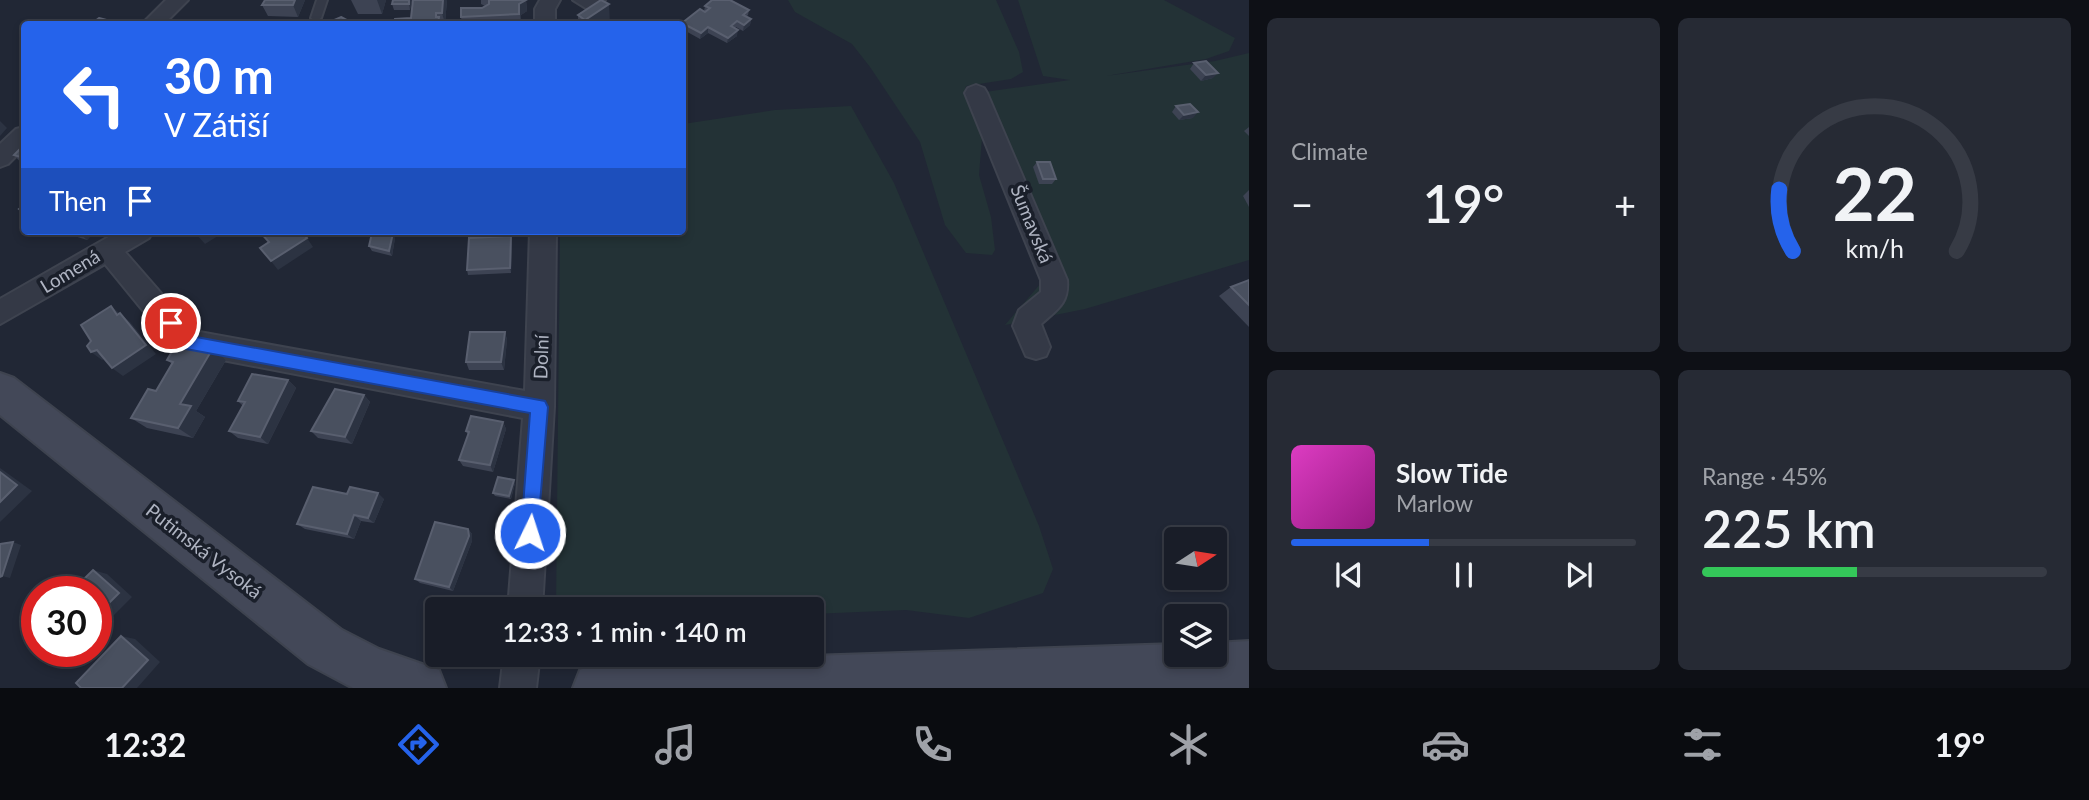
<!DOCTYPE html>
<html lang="en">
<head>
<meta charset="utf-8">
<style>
  :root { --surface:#191d28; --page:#262a34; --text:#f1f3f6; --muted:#9fa2a8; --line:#373b45; --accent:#2563eb }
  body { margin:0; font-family:Lato,sans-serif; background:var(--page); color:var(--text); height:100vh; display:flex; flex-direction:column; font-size:26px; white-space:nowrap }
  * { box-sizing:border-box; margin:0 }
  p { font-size:23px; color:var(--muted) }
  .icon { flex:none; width:38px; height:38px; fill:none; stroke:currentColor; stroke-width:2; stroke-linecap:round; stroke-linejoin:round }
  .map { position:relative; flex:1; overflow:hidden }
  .panel { display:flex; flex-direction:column; gap:18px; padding:18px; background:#0e1016; width:840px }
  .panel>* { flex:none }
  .guide { position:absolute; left:21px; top:21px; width:665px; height:214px; border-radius:7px; box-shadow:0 4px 10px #0003,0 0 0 2px var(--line); background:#2563eb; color:#fff; overflow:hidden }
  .needle { width:46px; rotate:78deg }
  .controls { position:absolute; left:1164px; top:527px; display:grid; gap:14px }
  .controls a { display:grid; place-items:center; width:63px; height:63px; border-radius:7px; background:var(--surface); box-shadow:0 4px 10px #0003,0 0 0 2px var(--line); font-size:35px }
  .speed { position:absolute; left:21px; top:576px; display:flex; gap:14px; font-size:35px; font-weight:700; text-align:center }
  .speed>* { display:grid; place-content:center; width:91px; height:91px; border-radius:50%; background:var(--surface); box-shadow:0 4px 10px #0003,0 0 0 2px var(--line); line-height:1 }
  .speed .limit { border:10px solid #d22; background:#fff; color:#111 }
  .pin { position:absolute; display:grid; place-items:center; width:60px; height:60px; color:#fff; margin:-30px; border:4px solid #fff; border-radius:50%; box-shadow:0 2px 7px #0007 }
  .me { position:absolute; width:77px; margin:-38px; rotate:4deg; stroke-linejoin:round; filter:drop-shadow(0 0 5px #0008) }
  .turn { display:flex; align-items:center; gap:24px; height:147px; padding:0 28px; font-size:32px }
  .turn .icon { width:91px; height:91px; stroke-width:2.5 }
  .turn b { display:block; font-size:49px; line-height:60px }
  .then { display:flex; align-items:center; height:66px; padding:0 28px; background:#0003; gap:14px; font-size:26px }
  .big { font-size:52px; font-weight:600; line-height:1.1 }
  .panel .card { flex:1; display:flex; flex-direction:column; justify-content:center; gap:10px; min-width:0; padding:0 24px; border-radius:10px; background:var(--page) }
  .panel .dial { align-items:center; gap:0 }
  .dial svg { height:182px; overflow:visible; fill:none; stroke:var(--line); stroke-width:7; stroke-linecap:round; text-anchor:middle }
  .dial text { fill:var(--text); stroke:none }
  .song { display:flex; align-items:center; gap:21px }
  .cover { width:84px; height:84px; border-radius:10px; background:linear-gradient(135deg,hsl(310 70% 55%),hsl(310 70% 35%)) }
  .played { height:7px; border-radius:4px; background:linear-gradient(90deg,var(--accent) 40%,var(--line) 40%) }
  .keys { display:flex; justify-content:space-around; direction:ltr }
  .heat { display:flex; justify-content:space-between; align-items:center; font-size:38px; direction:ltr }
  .charge { height:10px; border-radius:5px; background:linear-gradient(90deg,#34c759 45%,var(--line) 0) }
  .panel .tiles { flex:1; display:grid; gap:18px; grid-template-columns:repeat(2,1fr) }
  .trip { position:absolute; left:425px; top:597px; width:399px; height:70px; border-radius:7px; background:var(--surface); box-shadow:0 4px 10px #0003,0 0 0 2px var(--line); font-weight:600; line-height:70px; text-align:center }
  .menu { display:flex; height:112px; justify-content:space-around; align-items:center; background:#0a0c10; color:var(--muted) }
  .menu .icon { width:49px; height:49px }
  .menu .current { color:var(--accent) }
  .menu b { font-size:32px; color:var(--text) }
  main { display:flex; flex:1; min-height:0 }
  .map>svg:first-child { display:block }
  .green { fill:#233236 }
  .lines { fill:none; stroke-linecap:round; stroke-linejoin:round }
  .lane-casing { stroke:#3e434f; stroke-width:4 }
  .street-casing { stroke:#3e434f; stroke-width:4 }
  .secondary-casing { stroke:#3e434f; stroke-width:4 }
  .lane { fill:#343946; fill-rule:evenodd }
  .street { fill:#343946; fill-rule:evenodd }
  .secondary { fill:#434858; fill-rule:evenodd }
  .wall { fill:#3d4353 }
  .shaded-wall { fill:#2c3342 }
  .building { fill:#49505f; stroke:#595f6f; stroke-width:2 }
  .route { fill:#2563eb; stroke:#184099; stroke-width:2 }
  .labels { text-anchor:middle; stroke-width:7; stroke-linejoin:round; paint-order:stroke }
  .street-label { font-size:19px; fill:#afb4c2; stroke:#1a1f2a }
</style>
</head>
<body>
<main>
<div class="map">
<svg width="1249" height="688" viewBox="0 0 1249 688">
  <rect width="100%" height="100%" fill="#212735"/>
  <g class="green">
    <polygon points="788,0 996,0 1019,52 1023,72 1011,79 966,86 965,91 982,138 979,175 991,217 995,250 992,255 966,253 945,225 920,142 870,67 852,44 795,12"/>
    <polygon points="1018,0 1164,0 1235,38 1229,51 1206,59 1106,76 1215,61 1249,53 1249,260 1085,309 1005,325 1041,283 978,93 1070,80 1043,76"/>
    <polygon points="851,106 894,183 1039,526 1053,569 1043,593 969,618 906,610 812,614 812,609 556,609 560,231 682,231 683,124 775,110"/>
  </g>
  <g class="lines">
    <defs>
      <polygon id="lane" points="317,0 327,0 321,18 316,21 311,18"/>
      <g id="street">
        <polygon points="166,0 188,0 164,24 142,24"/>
        <polygon points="540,0 560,0 555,9 555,24 535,24 535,9"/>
        <polygon points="573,0 605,0 589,10"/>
        <path d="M976,85L984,88L987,93L1067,280C1069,303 1058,309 1041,324L1050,347L1046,356L1036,359L1026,356L1013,326L1019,310L1041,292V280L965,93L968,88Z"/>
        <polygon points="24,127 24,148 8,164 0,167 0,144 16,129"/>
        <polygon points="119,231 153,231 149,238 125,252 194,331 525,391 530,231 556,231 554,407 542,609 508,609 523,418 176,351 105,264 0,324 0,299"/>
        <polygon points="504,654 540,654 536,688 500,688"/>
      </g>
      <g id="secondary">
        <polygon points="0,373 14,378 342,630 379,649 439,670 446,688 353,688 308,664 0,415"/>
        <polygon points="1249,641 1249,688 573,688 580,670 598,663 1176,644 1176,654 1214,654 1214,643"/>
      </g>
    </defs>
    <use href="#lane" class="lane-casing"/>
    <use href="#street" class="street-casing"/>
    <use href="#secondary" class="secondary-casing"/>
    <use href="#lane" class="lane"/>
    <use href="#street" class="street"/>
    <use href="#secondary" class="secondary"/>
  </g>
  <g class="wall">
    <polygon points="305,0 298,17 268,16 262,5"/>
    <polygon points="351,0 386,0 382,14 358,14"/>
    <polygon points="412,0 410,10 394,10 392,4"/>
    <polygon points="413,0 447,0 445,24 394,24 411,18"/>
    <polygon points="481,0 526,0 527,11 521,15 521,24 462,24 461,17 485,6 481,4"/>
    <polygon points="705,6 749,10 748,15 746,17 751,19 750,25 743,31 736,27 735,28 737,36 727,43 708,33 700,39 682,29 682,23 704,11"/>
    <polygon points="578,15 610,24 578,24"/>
    <polygon points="1194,63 1213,78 1201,81 1190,69"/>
    <polygon points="1176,106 1193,118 1179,120 1172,112"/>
    <polygon points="1249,127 1249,136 1244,131"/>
    <polygon points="24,145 24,166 14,155"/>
    <polygon points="1037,162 1056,179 1052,184 1039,184 1033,167"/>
    <polygon points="1249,190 1249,207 1243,196"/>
    <polygon points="62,231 95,231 87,240 65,233"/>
    <polygon points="395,238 392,256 372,251 369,246"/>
    <polygon points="512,241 511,273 468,275 467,270"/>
    <polygon points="1249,280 1249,327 1219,296 1231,287"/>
    <polygon points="505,332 507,340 504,370 469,370 466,362"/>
    <polygon points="213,348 226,360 196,411 205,417 193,438 147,428 131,418 156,391 172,364 167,360"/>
    <polygon points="288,380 296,388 268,444 238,438 229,431 243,406 238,401"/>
    <polygon points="364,395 370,402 352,444 318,438 311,431"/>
    <polygon points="503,422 506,429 493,472 463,466 459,460 468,435 466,431"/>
    <polygon points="515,483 511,499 495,496 493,493"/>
    <polygon points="347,494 384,499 374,523 361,521 354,539 305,529 297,524"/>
    <polygon points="468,529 472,534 472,541 453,591 420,583 415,579"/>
  </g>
  <g class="shaded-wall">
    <polygon points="295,0 305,0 298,17 293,5"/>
    <polygon points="377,0 386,0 382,14"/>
    <polygon points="409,0 412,0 410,10 409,4"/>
    <polygon points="443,0 447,0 445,24 442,13"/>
    <polygon points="526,0 527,11 521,15 521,24 519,4"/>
    <polygon points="609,4 610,24 585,24 585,20"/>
    <polygon points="751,19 750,25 743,31 744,25"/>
    <polygon points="708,27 708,33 700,39 701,33"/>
    <polygon points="738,30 737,36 727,43 728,38"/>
    <polygon points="1218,73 1213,78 1201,81 1206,75"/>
    <polygon points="1198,112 1193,118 1179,120 1184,115"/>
    <polygon points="0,121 7,128 0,136"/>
    <polygon points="77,231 95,231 87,240"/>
    <polygon points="201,231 226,231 205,244 196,234"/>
    <polygon points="301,231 319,231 307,238 313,247 278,270 271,261"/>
    <polygon points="393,233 395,238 392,256 389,251"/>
    <polygon points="511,236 512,241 511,273 510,268"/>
    <polygon points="111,306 130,322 156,354 123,376 112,368 117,315"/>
    <polygon points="505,332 507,340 504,370 501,362"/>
    <polygon points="213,348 226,360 196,411 205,417 193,438 178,428 180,404"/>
    <polygon points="97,350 108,358 102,360 91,352"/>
    <polygon points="288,380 296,388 268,444 260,437"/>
    <polygon points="364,395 370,402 352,444 345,437"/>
    <polygon points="503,422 506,429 493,472 490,465"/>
    <polygon points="0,468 32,491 0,522"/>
    <polygon points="514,480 515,483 511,499 509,496"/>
    <polygon points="378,493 384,499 374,523 368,518"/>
    <polygon points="354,515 361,521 354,539 347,534"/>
    <polygon points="468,529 472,534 472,541 453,591 449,587"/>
    <polygon points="13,542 21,545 10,578 2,576"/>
    <polygon points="93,570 107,574 132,597 96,633"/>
    <polygon points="121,636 135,639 160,662 137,688 122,688"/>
  </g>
  <g class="building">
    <polygon points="265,0 295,0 293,5 262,5"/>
    <polygon points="393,0 409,0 409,4 392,4"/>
    <polygon points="413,0 443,0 442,13 436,13 436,17 439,17 438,24 394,24 395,19 411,18"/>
    <polygon points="489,0 526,0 519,4 519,14 461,17 461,8 482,8 489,4"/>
    <polygon points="601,0 609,4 585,20 578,15"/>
    <polygon points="712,0 730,0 749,10 743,15 751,19 744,25 737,21 731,26 738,30 728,38 708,27 701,33 682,23 700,9 705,12 710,8 705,6"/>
    <polygon points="341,17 354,24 325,24"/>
    <polygon points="99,18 114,22 111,24 91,24"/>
    <polygon points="1206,61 1218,73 1206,75 1194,63"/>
    <polygon points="1190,104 1198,112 1184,115 1176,106"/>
    <polygon points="24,145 24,162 21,161 24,158 14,155"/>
    <polygon points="1037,162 1050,162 1056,179 1043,179"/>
    <polygon points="24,205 24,213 19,209"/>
    <polygon points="259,231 301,231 307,238 271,261 260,248 269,242"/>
    <polygon points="372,233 393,233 389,251 369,246"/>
    <polygon points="511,236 510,268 467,270 469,238"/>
    <polygon points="1249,280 1249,305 1231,287"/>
    <polygon points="111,306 117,315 120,313 146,345 112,368 97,350 91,352 87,346 91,341 81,325"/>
    <polygon points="470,332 505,332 501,362 466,362"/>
    <polygon points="178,341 213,348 180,404 191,406 178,428 131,418 148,389 156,391 173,362 167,360"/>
    <polygon points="252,374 288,380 260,437 229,431 245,402 238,401"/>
    <polygon points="335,389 364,395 345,437 311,431"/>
    <polygon points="471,416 503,422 490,465 459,460 469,432 466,431"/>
    <polygon points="0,472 17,485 0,502"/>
    <polygon points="498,477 514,480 509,496 493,493"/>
    <polygon points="313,487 347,494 350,487 378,493 368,518 354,515 347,534 297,524"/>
    <polygon points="435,522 468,529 469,536 449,587 415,579"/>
    <polygon points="13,542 2,576 0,577 0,544"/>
    <polygon points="93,570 119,593 96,616 96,592 63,592 77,578 81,582"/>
    <polygon points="121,636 148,660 122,688 81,688 76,683"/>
  </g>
  <path class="route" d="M171,317L191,336L545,401L548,407L537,540L530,542L524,540L521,533L530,413L186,349C177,345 161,329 165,319Z"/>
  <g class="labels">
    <g class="street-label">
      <text transform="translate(1032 224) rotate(68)" y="7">Šumavská</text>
      <text transform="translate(70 271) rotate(-31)" y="7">Lomená</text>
      <text transform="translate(541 357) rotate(-88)" y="7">Dolní</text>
      <text transform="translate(204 551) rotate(38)" y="7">Putimská Vysoká</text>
    </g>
  </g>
</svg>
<div class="controls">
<a><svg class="needle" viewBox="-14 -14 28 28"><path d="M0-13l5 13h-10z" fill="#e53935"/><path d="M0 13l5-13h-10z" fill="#9fa2a8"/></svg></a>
<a><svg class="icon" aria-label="layers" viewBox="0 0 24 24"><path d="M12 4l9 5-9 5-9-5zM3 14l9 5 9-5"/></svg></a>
</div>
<div class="speed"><div class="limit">30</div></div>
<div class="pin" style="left:171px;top:323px;background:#d93025"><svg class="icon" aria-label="arrive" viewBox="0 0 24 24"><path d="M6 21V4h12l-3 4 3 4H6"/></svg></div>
<svg class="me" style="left:530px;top:533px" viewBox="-20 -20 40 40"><circle r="17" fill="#2563eb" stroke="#fff" stroke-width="3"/><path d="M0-11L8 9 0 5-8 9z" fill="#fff"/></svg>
<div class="trip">12:33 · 1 min · 140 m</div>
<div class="guide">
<div class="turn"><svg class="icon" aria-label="left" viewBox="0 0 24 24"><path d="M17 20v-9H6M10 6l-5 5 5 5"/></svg><div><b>30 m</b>V Zátiší</div></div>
<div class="then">Then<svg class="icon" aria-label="arrive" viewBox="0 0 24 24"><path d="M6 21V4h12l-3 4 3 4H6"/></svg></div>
</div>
</div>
<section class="panel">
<div class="tiles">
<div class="card"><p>Climate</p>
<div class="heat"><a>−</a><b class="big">19°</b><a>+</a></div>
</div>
<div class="card dial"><svg viewBox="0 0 100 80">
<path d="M14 69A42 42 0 1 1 86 69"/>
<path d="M14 69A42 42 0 0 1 8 42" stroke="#2563eb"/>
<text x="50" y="56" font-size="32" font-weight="700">22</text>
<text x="50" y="72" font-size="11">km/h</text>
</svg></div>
<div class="card">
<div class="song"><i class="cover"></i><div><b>Slow Tide</b><p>Marlow</p></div></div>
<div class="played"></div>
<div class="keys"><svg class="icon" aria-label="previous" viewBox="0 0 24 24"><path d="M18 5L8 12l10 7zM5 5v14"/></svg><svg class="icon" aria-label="pause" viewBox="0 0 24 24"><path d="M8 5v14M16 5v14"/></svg><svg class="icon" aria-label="next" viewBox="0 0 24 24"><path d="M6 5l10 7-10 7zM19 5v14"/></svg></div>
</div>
<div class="card"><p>Range · 45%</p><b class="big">225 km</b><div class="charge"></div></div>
</div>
</section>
</main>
<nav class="menu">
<b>12:32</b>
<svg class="icon current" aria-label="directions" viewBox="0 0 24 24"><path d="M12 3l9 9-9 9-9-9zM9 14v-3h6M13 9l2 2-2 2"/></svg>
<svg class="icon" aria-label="music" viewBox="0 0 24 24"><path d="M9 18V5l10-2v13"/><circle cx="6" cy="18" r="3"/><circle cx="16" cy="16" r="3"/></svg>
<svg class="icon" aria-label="phone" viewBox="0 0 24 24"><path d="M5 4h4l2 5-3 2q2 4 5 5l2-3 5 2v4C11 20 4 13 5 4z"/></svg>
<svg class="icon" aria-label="climate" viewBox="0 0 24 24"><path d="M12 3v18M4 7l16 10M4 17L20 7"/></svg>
<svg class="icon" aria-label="car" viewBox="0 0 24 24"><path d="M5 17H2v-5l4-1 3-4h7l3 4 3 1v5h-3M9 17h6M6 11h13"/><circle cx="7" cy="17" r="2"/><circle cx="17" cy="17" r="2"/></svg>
<svg class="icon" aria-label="filters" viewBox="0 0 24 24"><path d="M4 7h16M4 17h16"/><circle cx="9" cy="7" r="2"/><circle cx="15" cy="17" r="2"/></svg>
<b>19°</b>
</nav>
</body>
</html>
